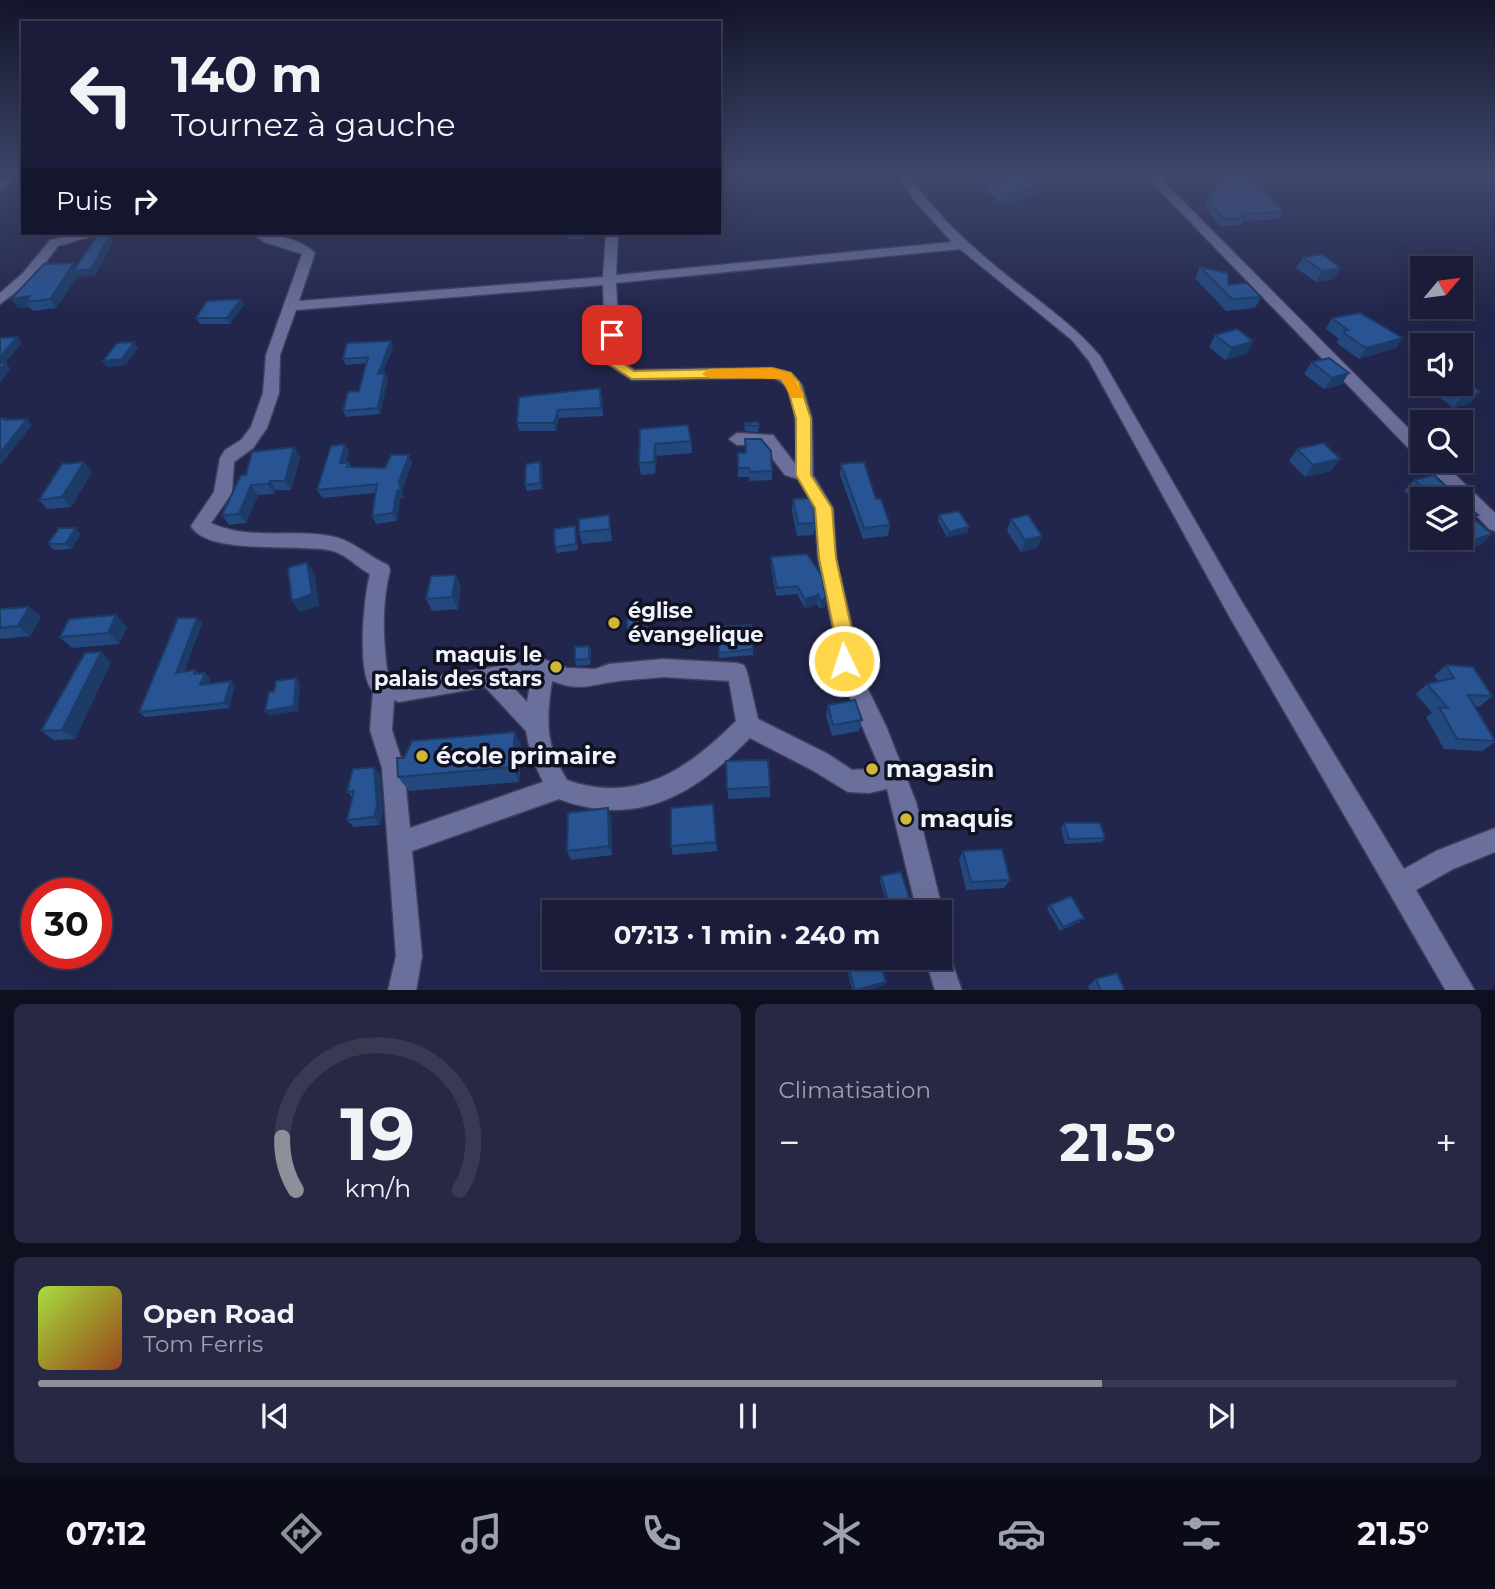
<!DOCTYPE html>
<html lang="fr">
<head>
<meta charset="utf-8">
<style>
  :root { --surface:#1a1c39; --page:#272944; --text:#f1f3f6; --muted:#9fa1ae; --line:#383a53; --accent:#8c9099 }
  body { margin:0; font-family:Montserrat,sans-serif; background:var(--page); color:var(--text); height:100vh; display:flex; flex-direction:column; font-size:26px; white-space:nowrap }
  * { box-sizing:border-box; margin:0 }
  p { font-size:23px; color:var(--muted) }
  .icon { flex:none; width:38px; height:38px; fill:none; stroke:currentColor; stroke-width:2; stroke-linecap:round; stroke-linejoin:round }
  .map { position:relative; height:990px; overflow:hidden }
  .side { display:flex; flex-direction:column; gap:14px; padding:14px; background:#0e0f1f; flex:1 }
  .side>* { flex:none }
  .hud { position:absolute; left:21px; top:21px; width:700px; height:214px; border-radius:0px; box-shadow:0 7px 28px #0002,0 0 0 2px var(--line); background:#1a1c39; color:var(--text); overflow:hidden }
  .needle { width:46px; rotate:61deg }
  .tools { position:absolute; left:1410px; top:256px; display:grid; gap:14px }
  .tools a { display:grid; place-items:center; width:63px; height:63px; border-radius:0px; background:var(--surface); box-shadow:0 7px 28px #0002,0 0 0 2px var(--line); font-size:35px }
  .speed { position:absolute; left:21px; top:878px; display:flex; gap:14px; font-size:35px; font-weight:700; text-align:center }
  .speed>* { display:grid; place-content:center; width:91px; height:91px; border-radius:50%; background:var(--surface); box-shadow:0 7px 28px #0002,0 0 0 2px var(--line); line-height:1 }
  .speed .limit { border:10px solid #d22; background:#fff; color:#111 }
  .pin { position:absolute; display:grid; place-items:center; width:60px; height:60px; color:#fff; margin:-30px; border-radius:14px; box-shadow:0 4px 10px #0006 }
  .me { position:absolute; width:77px; margin:-38px; rotate:356deg; stroke-linejoin:round; filter:drop-shadow(0 0 5px #0008) }
  .turn { display:flex; align-items:center; gap:24px; height:147px; padding:0 35px; font-size:32px }
  .turn .icon { width:91px; height:91px; stroke-width:2.5 }
  .turn b { display:block; font-size:49px; line-height:60px }
  .then { display:flex; align-items:center; height:66px; padding:0 35px; background:#0003; gap:14px; font-size:26px }
  .big { font-size:52px; font-weight:700; line-height:1.1 }
  .side .tile { flex:1; display:flex; flex-direction:column; justify-content:center; gap:10px; min-width:0; padding:0 24px; border-radius:10px; background:var(--page) }
  .side .dial { align-items:center; gap:0 }
  .dial svg { height:182px; overflow:visible; fill:none; stroke:var(--line); stroke-width:7; stroke-linecap:round; text-anchor:middle }
  .dial text { fill:var(--text); stroke:none }
  .song { display:flex; align-items:center; gap:21px }
  .cover { width:84px; height:84px; border-radius:10px; background:linear-gradient(135deg,hsl(80 70% 55%),hsl(20 70% 35%)) }
  .played { height:7px; border-radius:4px; background:linear-gradient(90deg,var(--accent) 75%,var(--line) 75%) }
  .keys { display:flex; justify-content:space-around; direction:ltr }
  .heat { display:flex; justify-content:space-between; align-items:center; font-size:38px; direction:ltr }
  .side .tiles { flex:1; display:grid; gap:14px; grid-template-columns:1fr 1fr }
  .tile:last-child { grid-column:span 2 }
  .trip { position:absolute; left:542px; top:900px; width:410px; height:70px; border-radius:0px; background:var(--surface); box-shadow:0 7px 28px #0002,0 0 0 2px var(--line); font-weight:700; line-height:70px; text-align:center }
  .tab-bar { display:flex; height:112px; justify-content:space-around; align-items:center; background:#0a0b17; color:var(--muted) }
  .tab-bar .icon { width:49px; height:49px }
  .tab-bar .active { color:var(--accent) }
  .tab-bar b { font-size:32px; color:var(--text) }
  .map>svg:first-child { display:block }
  .lines { fill:none; stroke-linecap:round; stroke-linejoin:round }
  .minor-casing { stroke:#403f5d; stroke-width:3 }
  .minor { fill:#6a709b; fill-rule:evenodd }
  .wall { fill:#22487e }
  .shaded-wall { fill:#1c3b67 }
  .building { fill:#285493; stroke:#1c3b67; stroke-width:2 }
  .route { fill:#ffd54a; stroke:#a68a30; stroke-width:2 }
  .slow { fill:#f59e0b }
  .poi-dot { fill:#d0b736; stroke:#101222; stroke-width:2.5 }
  .labels { text-anchor:middle; stroke-width:7; stroke-linejoin:round; paint-order:stroke }
  .poi-label { font-size:21px; font-weight:bold; fill:#f0f2fc; stroke:#101222; text-anchor:start }
  .near-poi-label { font-size:24px; font-weight:bold; fill:#f0f2fc; stroke:#101222; text-anchor:start }
</style>
</head>
<body>
<div class="map">
<svg width="1495" height="991" viewBox="0 0 1495 991">
  <rect width="100%" height="100%" fill="#23264c"/>
  <g class="lines">
    <defs>
      <g id="minor">
        <polygon points="9,174 22,174 0,190 0,182"/>
        <path d="M897,174H908C937,216 971,247 1010,278C1041,303 1074,325 1100,356L1242,602L1404,869L1436,851L1495,828V852L1453,869L1416,890L1475,991H1446L1228,614L1089,361L1072,340L960,249L616,283L620,361L635,370L772,368L791,373L802,385L812,419L813,475L833,508L836,558L853,631L854,661L886,726L916,802L943,912L940,919V912H917L887,789L869,793L848,792L812,770L750,738C695,794 638,829 559,799L412,851L422,956L416,991H388L396,956L382,768L370,730L373,691C356,674 364,597 370,574C358,568 347,555 333,551C302,543 207,556 191,526L214,492L220,458L225,450L241,440L251,427L263,393L266,355L302,254L264,242L252,233C270,232 302,239 315,253L299,301L603,277L606,233H618L616,275L952,242L915,201ZM603,285L606,363L632,380L772,378C801,384 796,441 796,465L773,435L737,433L729,439L737,445H762L785,475L798,479L815,508L818,558L833,631L834,661L880,768L852,770L828,754L758,719L747,672L744,665L737,663L663,659L609,664L595,669L567,668L543,659L400,682L388,677C383,641 381,606 390,570L388,565C369,557 355,542 335,537C294,528 250,541 211,523L232,493L234,462L253,448L267,428L279,393L280,355L296,310ZM663,677L729,681L736,721C688,769 637,805 567,780C545,744 546,721 552,681C579,691 586,686 612,682C629,679 646,679 663,677ZM531,679L527,702L509,683ZM485,687L526,731L531,756L543,782L410,828L404,768L392,730L394,700L399,702Z"/>
        <polygon points="1144,174 1156,174 1423,443 1423,460 1440,460 1495,513 1495,531 1489,529 1461,499 1423,464 1422,458 1417,457"/>
        <polygon points="83,233 104,233 58,246 33,279 0,304 0,293 23,273 50,240"/>
        <polygon points="940,944 947,948 962,991 935,991 925,957 940,957"/>
      </g>
    </defs>
    <use href="#minor" class="minor-casing"/>
    <use href="#minor" class="minor"/>
  </g>
  <g class="wall">
    <polygon points="988,179 1035,196 1002,205 986,189"/>
    <polygon points="1208,201 1283,212 1279,219 1243,221 1241,225 1220,226 1205,208"/>
    <polygon points="567,233 583,233 584,239 568,239"/>
    <polygon points="113,241 95,275 77,277 56,308 33,311 29,307 18,308 74,263 77,266"/>
    <polygon points="1303,257 1334,279 1316,282 1296,268"/>
    <polygon points="1200,267 1228,285 1261,297 1255,308 1226,311 1195,278"/>
    <polygon points="241,299 244,305 230,324 200,324 196,318"/>
    <polygon points="1332,318 1403,338 1396,348 1359,359 1338,344 1337,342 1339,339 1326,329"/>
    <polygon points="1215,335 1253,341 1247,353 1225,360 1209,347"/>
    <polygon points="391,341 393,347 383,373 388,379 380,414 346,417 343,411 359,391 367,363 346,365 343,359"/>
    <polygon points="1312,362 1341,385 1324,389 1304,374"/>
    <polygon points="1444,383 1461,383 1470,404 1453,408 1435,394"/>
    <polygon points="602,396 603,416 559,418 556,431 519,431 517,423"/>
    <polygon points="744,423 759,426 758,432 745,431"/>
    <polygon points="640,429 691,441 692,453 657,456 655,474 641,475 639,463"/>
    <polygon points="345,444 349,452 346,462 349,462 351,467 385,468 412,463 402,490 404,498 400,499 397,521 376,524 372,516 376,493 322,498 317,490"/>
    <polygon points="294,447 300,457 291,490 276,490 274,494 258,495 246,523 229,525 222,515 246,475"/>
    <polygon points="1297,449 1331,471 1305,477 1289,461"/>
    <polygon points="738,453 772,471 772,480 750,481 749,477 738,477"/>
    <polygon points="841,464 876,499 890,525 888,536 863,539 840,475"/>
    <polygon points="542,468 542,489 527,491 525,485"/>
    <polygon points="92,472 71,507 47,509 39,500"/>
    <polygon points="1414,480 1460,499 1423,499 1423,516 1416,510 1420,506 1404,491"/>
    <polygon points="793,499 815,523 814,535 797,536 792,511"/>
    <polygon points="1461,500 1478,515 1474,519 1480,545 1462,552 1446,537 1461,537"/>
    <polygon points="609,515 612,541 582,544 579,532"/>
    <polygon points="939,515 967,533 947,537 938,521"/>
    <polygon points="1011,519 1042,536 1037,548 1021,552 1007,531"/>
    <polygon points="576,532 578,550 557,553 555,547"/>
    <polygon points="81,534 71,549 54,550 48,544"/>
    <polygon points="807,554 825,607 820,609 817,604 805,608 797,594 776,596 771,566 771,557"/>
    <polygon points="461,586 458,609 432,611 426,599"/>
    <polygon points="29,607 41,617 30,636 0,639 0,609"/>
    <polygon points="646,610 648,632 629,634 627,628"/>
    <polygon points="116,615 127,627 119,644 72,648 60,637"/>
    <polygon points="202,623 184,672 195,670 199,674 205,673 210,679 208,684 231,681 235,686 229,708 145,717 139,712"/>
    <polygon points="718,627 753,649 753,655 719,658"/>
    <polygon points="589,646 591,651 590,665 576,666 575,660"/>
    <polygon points="111,662 75,739 54,740 41,731"/>
    <polygon points="1446,665 1492,696 1479,707 1475,706 1495,740 1495,742 1482,751 1444,749 1426,717 1432,713 1416,694 1427,684 1438,681 1434,676"/>
    <polygon points="828,705 862,720 859,731 832,736 826,716"/>
    <polygon points="522,747 519,782 409,791 398,777"/>
    <polygon points="726,761 770,787 770,797 728,799"/>
    <polygon points="380,775 383,813 380,825 354,827 347,820 353,798 347,792"/>
    <polygon points="713,804 717,851 673,855 671,846"/>
    <polygon points="608,808 611,818 612,855 571,860 567,851"/>
    <polygon points="1064,823 1105,838 1102,842 1065,844 1061,828"/>
    <polygon points="963,851 1010,880 1004,888 966,890 959,860"/>
    <polygon points="881,876 910,900 908,904 888,908 880,880"/>
    <polygon points="1050,905 1080,922 1060,931 1047,909"/>
    <polygon points="811,957 840,957 839,960 812,962"/>
    <polygon points="849,970 886,982 885,985 865,991 853,991 848,974"/>
    <polygon points="1096,979 1125,991 1090,991 1088,986"/>
  </g>
  <g class="shaded-wall">
    <polygon points="1037,186 1035,196 1002,205 1004,195"/>
    <polygon points="110,235 113,241 95,275 77,277 56,308 50,299 74,263 79,270"/>
    <polygon points="1341,268 1334,279 1316,282 1322,271"/>
    <polygon points="30,296 26,302 29,307 18,308 11,299"/>
    <polygon points="241,299 244,305 230,324 227,318"/>
    <polygon points="17,337 22,343 0,369 0,357"/>
    <polygon points="1403,338 1396,348 1359,359 1366,348"/>
    <polygon points="391,341 393,347 380,380 378,374"/>
    <polygon points="1253,341 1247,353 1225,360 1232,348"/>
    <polygon points="134,342 138,348 126,365 107,367 103,361"/>
    <polygon points="6,363 11,369 0,383 0,370"/>
    <polygon points="385,373 388,379 380,414 378,408"/>
    <polygon points="1349,373 1341,385 1324,389 1332,378"/>
    <polygon points="1480,392 1470,404 1453,408 1463,396"/>
    <polygon points="558,410 559,418 556,431 554,423"/>
    <polygon points="27,419 32,425 0,466 0,453"/>
    <polygon points="345,444 349,452 344,470 340,463"/>
    <polygon points="655,444 657,456 655,474 654,462"/>
    <polygon points="294,447 300,457 291,490 285,481"/>
    <polygon points="409,455 412,463 402,490 404,498 400,499 397,521 393,513 399,482"/>
    <polygon points="1340,459 1331,471 1305,477 1313,465"/>
    <polygon points="84,462 92,472 71,507 62,497"/>
    <polygon points="540,462 542,468 542,489 540,483"/>
    <polygon points="270,481 276,490 274,494 268,484"/>
    <polygon points="251,485 258,495 246,523 239,514"/>
    <polygon points="969,527 967,533 947,537 949,532"/>
    <polygon points="76,528 81,534 71,549 65,544"/>
    <polygon points="1492,534 1480,545 1462,552 1474,540"/>
    <polygon points="1042,536 1037,548 1021,552 1025,540"/>
    <polygon points="307,562 315,574 319,606 300,612 292,601"/>
    <polygon points="456,575 461,586 458,609 452,597"/>
    <polygon points="818,595 817,604 805,608 805,599"/>
    <polygon points="826,598 825,607 820,609 821,601"/>
    <polygon points="29,607 41,617 30,636 18,626"/>
    <polygon points="116,615 127,627 119,644 108,633"/>
    <polygon points="197,618 202,623 181,678 176,673"/>
    <polygon points="101,652 111,662 75,739 62,730"/>
    <polygon points="205,673 210,679 205,690 200,685"/>
    <polygon points="296,678 300,684 298,711 270,716 265,711"/>
    <polygon points="231,681 235,686 229,708 224,703"/>
    <polygon points="515,732 522,747 519,782 512,767"/>
    <polygon points="374,767 380,775 383,813 380,825 374,817"/>
    <polygon points="608,808 611,818 612,855 609,846"/>
    <polygon points="1084,918 1080,922 1060,931 1063,927"/>
    <polygon points="886,982 885,985 865,991 855,991"/>
  </g>
  <g class="building">
    <polygon points="1222,174 1250,174 1283,212 1240,214 1244,218 1224,219 1208,201"/>
    <polygon points="1020,175 1037,186 1004,195 988,179"/>
    <polygon points="99,233 106,233 110,235 91,269 73,271"/>
    <polygon points="1322,254 1341,268 1322,271 1303,257"/>
    <polygon points="74,263 50,299 26,302 30,296 11,299 44,264"/>
    <polygon points="1200,267 1228,273 1228,285 1247,283 1261,297 1232,299"/>
    <polygon points="241,299 227,318 196,318 207,301"/>
    <polygon points="1360,313 1403,338 1366,348 1345,334 1344,331 1348,330 1332,318"/>
    <polygon points="1237,329 1253,341 1232,348 1215,335"/>
    <polygon points="17,337 0,357 0,338"/>
    <polygon points="391,341 378,374 385,373 378,408 343,411 348,392 359,391 368,357 343,359 347,343"/>
    <polygon points="134,342 122,359 103,361 117,343"/>
    <polygon points="1329,358 1349,373 1332,378 1312,362"/>
    <polygon points="0,363 6,363 0,370"/>
    <polygon points="1461,379 1462,379 1480,392 1463,396 1446,383 1461,383"/>
    <polygon points="600,388 601,408 558,410 554,423 517,423 519,397"/>
    <polygon points="6,418 5,420 27,419 0,453 0,419"/>
    <polygon points="758,422 759,426 745,425 744,423"/>
    <polygon points="688,425 691,441 655,444 654,462 639,463 640,429"/>
    <polygon points="745,439 761,439 771,451 772,471 750,472 749,468 738,468 738,453 746,453"/>
    <polygon points="1324,443 1340,459 1313,465 1297,449"/>
    <polygon points="345,444 340,463 349,462 347,467 385,468 391,455 409,455 399,482 401,490 397,491 393,513 372,516 377,484 317,490 331,446"/>
    <polygon points="294,447 285,481 270,481 268,484 251,485 239,514 222,515 241,475 246,475 252,452"/>
    <polygon points="84,462 62,497 39,500 62,464"/>
    <polygon points="540,462 540,483 525,485 526,464"/>
    <polygon points="864,462 876,499 881,499 890,525 864,528 841,464"/>
    <polygon points="1434,475 1460,499 1426,498 1434,497 1414,480"/>
    <polygon points="813,498 815,523 798,524 793,499"/>
    <polygon points="1461,500 1478,515 1470,516 1492,534 1474,540 1461,529"/>
    <polygon points="959,511 969,527 949,532 939,515"/>
    <polygon points="609,515 610,529 579,532 579,519"/>
    <polygon points="1028,515 1042,536 1025,540 1011,519"/>
    <polygon points="575,526 576,544 555,547 554,529"/>
    <polygon points="59,528 76,528 65,544 48,544"/>
    <polygon points="807,554 822,576 826,598 821,601 818,595 805,599 797,586 777,588 771,557"/>
    <polygon points="307,562 312,594 292,601 288,568"/>
    <polygon points="456,575 452,597 426,599 431,576"/>
    <polygon points="645,604 647,626 627,628 627,606"/>
    <polygon points="29,607 18,626 0,628 0,609"/>
    <polygon points="116,615 108,633 60,637 69,619"/>
    <polygon points="178,618 197,618 176,673 195,670 194,674 205,673 200,685 231,681 224,703 139,712"/>
    <polygon points="751,625 753,649 719,653 718,627"/>
    <polygon points="589,646 589,659 575,660 575,647"/>
    <polygon points="101,652 62,730 41,731 85,653"/>
    <polygon points="1446,665 1473,667 1492,696 1468,695 1495,741 1457,739 1439,707 1448,708 1427,684 1454,678"/>
    <polygon points="296,678 294,706 265,711 269,692 274,692 276,681"/>
    <polygon points="855,700 862,720 833,725 828,705"/>
    <polygon points="515,732 512,767 398,777 397,758 404,758 412,741"/>
    <polygon points="768,760 770,787 727,789 726,761"/>
    <polygon points="374,767 377,805 374,817 347,820 354,791 347,792 353,769"/>
    <polygon points="713,804 716,842 671,846 671,808"/>
    <polygon points="608,808 609,846 567,851 568,813"/>
    <polygon points="1064,823 1100,823 1105,838 1069,839"/>
    <polygon points="1002,849 1010,880 971,882 963,851"/>
    <polygon points="901,872 910,900 889,904 881,876"/>
    <polygon points="1071,896 1084,918 1063,927 1050,905"/>
    <polygon points="879,960 886,982 855,990 849,970"/>
    <polygon points="1117,973 1125,991 1101,991 1096,979"/>
  </g>
  <linearGradient id="sky" x2="0" y2="1"><stop stop-color="#13152a"/><stop offset="0.56" stop-color="#3f476c"/><stop offset="1" stop-color="#3f476c" stop-opacity="0"/></linearGradient>
  <rect width="1495" height="313" fill="url(#sky)"/>
  <polygon class="route" points="612,331 618,335 620,361 634,371 772,368 791,373 799,382 811,419 811,475 832,508 836,558 852,631 854,661 851,667 838,667 834,631 819,558 815,508 796,475 796,419 787,386 781,379 772,377 632,379 607,363 605,335"/>
  <polygon class="slow" points="772,368 791,373 804,395 802,398 792,398 781,379 709,378 702,374 709,369"/>
  <g class="poi-dot">
    <circle cx="614" cy="623" r="7"/>
    <circle cx="556" cy="667" r="7"/>
    <circle cx="422" cy="756" r="7"/>
    <circle cx="872" cy="769" r="7"/>
    <circle cx="906" cy="819" r="7"/>
  </g>
  <g class="labels">
    <g class="poi-label">
      <text x="628" y="618">église<tspan x="628" dy="24">évangelique</tspan></text>
      <text x="542" y="662" text-anchor="end">maquis le<tspan x="542" dy="24">palais des stars</tspan></text>
    </g>
    <g class="near-poi-label">
      <text x="436" y="764">école primaire</text>
      <text x="886" y="777">magasin</text>
      <text x="920" y="827">maquis</text>
    </g>
  </g>
</svg>
<div class="tools">
<a><svg class="needle" viewBox="-14 -14 28 28"><path d="M0-13l5 13h-10z" fill="#e53935"/><path d="M0 13l5-13h-10z" fill="#9fa1ae"/></svg></a>
<a><svg class="icon" aria-label="sound" viewBox="0 0 24 24"><path d="M4 9h4l5-4v14l-5-4H4zM17 9q2 3 0 6"/></svg></a>
<a><svg class="icon" aria-label="search" viewBox="0 0 24 24"><circle cx="10" cy="10" r="6"/><path d="M15 15l6 6"/></svg></a>
<a><svg class="icon" aria-label="layers" viewBox="0 0 24 24"><path d="M12 4l9 5-9 5-9-5zM3 14l9 5 9-5"/></svg></a>
</div>
<div class="speed"><div class="limit">30</div></div>
<div class="pin" style="left:612px;top:335px;background:#d93025"><svg class="icon" aria-label="arrive" viewBox="0 0 24 24"><path d="M6 21V4h12l-3 4 3 4H6"/></svg></div>
<svg class="me" style="left:844px;top:661px" viewBox="-20 -20 40 40"><circle r="17" fill="#ffd54a" stroke="#fff" stroke-width="3"/><path d="M0-11L8 9 0 5-8 9z" fill="#fff"/></svg>
<div class="trip">07:13 · 1 min · 240 m</div>
<div class="hud">
<div class="turn"><svg class="icon" aria-label="left" viewBox="0 0 24 24"><path d="M17 20v-9H6M10 6l-5 5 5 5"/></svg><div><b>140 m</b>Tournez à gauche</div></div>
<div class="then">Puis<svg class="icon" aria-label="right" viewBox="0 0 24 24"><path d="M7 20v-9h11M14 6l5 5-5 5"/></svg></div>
</div>
</div>
<section class="side">
<div class="tiles">
<div class="tile dial"><svg viewBox="0 0 100 80">
<path d="M14 69A42 42 0 1 1 86 69"/>
<path d="M14 69A42 42 0 0 1 8 46" stroke="#8c9099"/>
<text x="50" y="56" font-size="32" font-weight="700">19</text>
<text x="50" y="72" font-size="11">km/h</text>
</svg></div>
<div class="tile"><p>Climatisation</p>
<div class="heat"><a>−</a><b class="big">21.5°</b><a>+</a></div>
</div>
<div class="tile">
<div class="song"><i class="cover"></i><div><b>Open Road</b><p>Tom Ferris</p></div></div>
<div class="played"></div>
<div class="keys"><svg class="icon" aria-label="previous" viewBox="0 0 24 24"><path d="M18 5L8 12l10 7zM5 5v14"/></svg><svg class="icon" aria-label="pause" viewBox="0 0 24 24"><path d="M8 5v14M16 5v14"/></svg><svg class="icon" aria-label="next" viewBox="0 0 24 24"><path d="M6 5l10 7-10 7zM19 5v14"/></svg></div>
</div>
</div>
</section>
<nav class="tab-bar">
<b>07:12</b>
<svg class="icon active" aria-label="directions" viewBox="0 0 24 24"><path d="M12 3l9 9-9 9-9-9zM9 14v-3h6M13 9l2 2-2 2"/></svg>
<svg class="icon" aria-label="music" viewBox="0 0 24 24"><path d="M9 18V5l10-2v13"/><circle cx="6" cy="18" r="3"/><circle cx="16" cy="16" r="3"/></svg>
<svg class="icon" aria-label="phone" viewBox="0 0 24 24"><path d="M5 4h4l2 5-3 2q2 4 5 5l2-3 5 2v4C11 20 4 13 5 4z"/></svg>
<svg class="icon" aria-label="climate" viewBox="0 0 24 24"><path d="M12 3v18M4 7l16 10M4 17L20 7"/></svg>
<svg class="icon" aria-label="car" viewBox="0 0 24 24"><path d="M5 17H2v-5l4-1 3-4h7l3 4 3 1v5h-3M9 17h6M6 11h13"/><circle cx="7" cy="17" r="2"/><circle cx="17" cy="17" r="2"/></svg>
<svg class="icon" aria-label="filters" viewBox="0 0 24 24"><path d="M4 7h16M4 17h16"/><circle cx="9" cy="7" r="2"/><circle cx="15" cy="17" r="2"/></svg>
<b>21.5°</b>
</nav>
</body>
</html>
